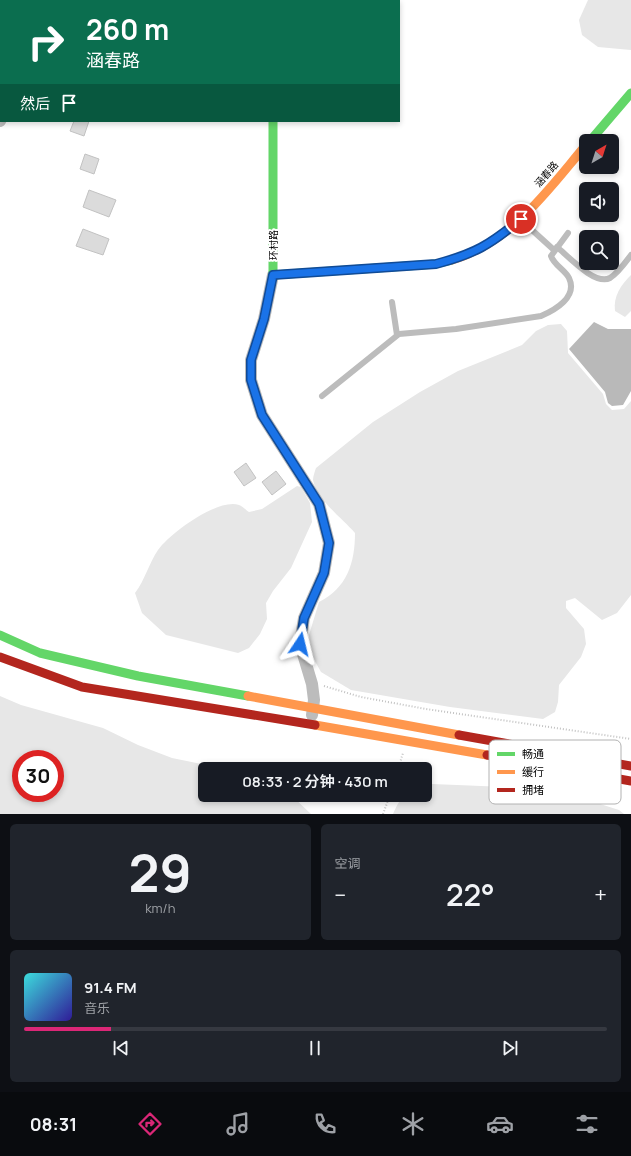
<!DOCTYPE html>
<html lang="zh">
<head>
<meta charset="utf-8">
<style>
  :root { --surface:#171b24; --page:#20242c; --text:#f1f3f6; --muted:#9ea1a6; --line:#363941; --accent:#db2777 }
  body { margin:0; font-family:Manrope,"Noto Sans SC",sans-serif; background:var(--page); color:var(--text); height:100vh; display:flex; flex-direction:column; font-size:15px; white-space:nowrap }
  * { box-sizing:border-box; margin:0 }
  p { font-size:13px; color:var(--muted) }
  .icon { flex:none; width:22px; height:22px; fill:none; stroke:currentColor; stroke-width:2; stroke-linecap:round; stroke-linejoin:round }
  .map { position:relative; height:814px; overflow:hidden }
  .side { display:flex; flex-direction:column; gap:10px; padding:10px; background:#0d0f14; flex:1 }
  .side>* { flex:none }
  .banner { position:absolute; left:0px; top:0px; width:400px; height:122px; box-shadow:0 2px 6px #0003; background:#0b6e4f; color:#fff; overflow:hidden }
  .needle { width:26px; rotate:39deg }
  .tools { position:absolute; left:579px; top:134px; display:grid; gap:8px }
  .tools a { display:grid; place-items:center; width:40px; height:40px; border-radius:6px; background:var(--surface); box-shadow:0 2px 6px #0003; font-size:20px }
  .speed { position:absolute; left:12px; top:750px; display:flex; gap:8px; font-size:20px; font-weight:700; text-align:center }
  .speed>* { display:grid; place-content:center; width:52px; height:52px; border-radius:50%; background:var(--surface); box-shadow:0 2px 6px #0003; line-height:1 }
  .speed .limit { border:6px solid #d22; background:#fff; color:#111 }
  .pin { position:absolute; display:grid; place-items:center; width:34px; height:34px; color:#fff; margin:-17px; border:2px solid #fff; border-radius:50%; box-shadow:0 1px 4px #0007 }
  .me { position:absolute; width:44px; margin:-22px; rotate:10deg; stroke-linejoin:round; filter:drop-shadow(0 0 3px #0008) }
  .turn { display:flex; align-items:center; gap:14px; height:84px; padding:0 20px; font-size:18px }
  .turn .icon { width:52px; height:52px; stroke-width:2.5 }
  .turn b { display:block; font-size:28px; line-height:34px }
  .then { display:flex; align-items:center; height:38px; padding:0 20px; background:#0003; gap:8px; font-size:15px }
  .big { font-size:30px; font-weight:600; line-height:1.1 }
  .side .tile { flex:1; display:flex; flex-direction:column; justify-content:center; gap:6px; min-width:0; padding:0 14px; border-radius:6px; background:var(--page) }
  .side .dial { align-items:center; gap:0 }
  .dial b { font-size:52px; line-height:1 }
  .song { display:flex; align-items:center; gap:12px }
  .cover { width:48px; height:48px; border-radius:6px; background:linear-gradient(135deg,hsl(180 70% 55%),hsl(250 70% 35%)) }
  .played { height:4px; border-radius:2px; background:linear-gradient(90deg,var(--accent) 15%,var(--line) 15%) }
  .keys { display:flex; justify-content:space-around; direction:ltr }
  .heat { display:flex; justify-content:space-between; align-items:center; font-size:22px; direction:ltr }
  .side .tiles { flex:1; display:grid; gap:10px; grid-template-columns:1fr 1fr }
  .tile:last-child { grid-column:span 2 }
  .trip { position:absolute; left:198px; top:762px; width:234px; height:40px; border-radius:6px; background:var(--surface); box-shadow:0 2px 6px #0003; font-weight:600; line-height:40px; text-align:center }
  .menu { display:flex; height:64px; justify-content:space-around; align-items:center; background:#090b0e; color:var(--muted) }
  .menu .icon { width:28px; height:28px }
  .menu .current { color:var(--accent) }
  .menu b { font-size:18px; color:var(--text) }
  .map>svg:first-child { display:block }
  .green { fill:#e7e7e7; fill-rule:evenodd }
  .water { fill:#b9b9b9 }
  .building { fill:#dbdbdb; stroke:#c2c2c2 }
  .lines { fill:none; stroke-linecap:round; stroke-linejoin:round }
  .path { stroke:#c2c2c2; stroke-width:2; stroke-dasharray:1 2; stroke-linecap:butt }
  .lane { stroke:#bcbcbc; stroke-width:6 }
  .street { stroke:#bcbcbc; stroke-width:12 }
  .fast { stroke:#63d668; stroke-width:9 }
  .slow { stroke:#ff974d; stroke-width:9 }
  .jam { stroke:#b3261e; stroke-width:9 }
  .route-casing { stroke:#114b97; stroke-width:10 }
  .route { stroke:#1a73e8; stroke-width:7 }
  .labels { text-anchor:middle; stroke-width:4; stroke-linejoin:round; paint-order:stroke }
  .street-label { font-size:10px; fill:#000; stroke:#fff }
  .key { fill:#fff; stroke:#b2b2b2; stroke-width:1 }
  .key-label { font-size:11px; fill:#000 }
</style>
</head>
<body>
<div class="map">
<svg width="631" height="814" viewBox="0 0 631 814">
  <rect width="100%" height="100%" fill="#fff"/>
  <g class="green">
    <polygon points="588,0 631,0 631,50 598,47 582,35 579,20"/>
    <path d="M631,275V311L625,317L615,311C613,296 621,285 631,275Z"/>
    <path d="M561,324L567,331L568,353L603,394L606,404L612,410L624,409L631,401V595L617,613L602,620L575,598L566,601V608L584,629L586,644L581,657L559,685L558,702L555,712L543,719L450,707L351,690L321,672L311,654L309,635L319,602C347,588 355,563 355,533C342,518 317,500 313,480C313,476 315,471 316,468L373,422L420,392L458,371L522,345L536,331L548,325Z"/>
    <path d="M297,486L301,487L310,503L312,522L291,568L273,591L266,603L267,619L260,634L249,648L238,653L166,635L142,613L135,593C145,580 149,563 158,550C170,533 218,498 239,505C242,506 246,510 249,512L262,509Z"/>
    <path d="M0,696L21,705L103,728L138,745L172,758L226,769H205V795H291L311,814H0ZM21,759H55V793H21Z"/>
    <path d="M432,784L506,787L597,803L619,810L624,814H393C402,794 404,795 425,795V786Z"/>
  </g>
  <polygon class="water" points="594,322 608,329 631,329 631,391 623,405 612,406 608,403 605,392 569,349"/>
  <g class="building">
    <polygon points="74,121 89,121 84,136 70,131"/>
    <polygon points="85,154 99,159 94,174 80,169"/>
    <polygon points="89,190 116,200 109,217 83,207"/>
    <polygon points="83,229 109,239 103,255 76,246"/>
    <polygon points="246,463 256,478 244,486 234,472"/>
    <polygon points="276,471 286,484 272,495 262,482"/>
  </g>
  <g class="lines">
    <g class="path">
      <polyline points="324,686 361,697 426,709 631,739"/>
      <polyline points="398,769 403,753"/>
      <polyline points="383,814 390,795"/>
    </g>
    <g class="lane">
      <polyline points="521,220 554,250"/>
      <path d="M557,247C568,256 595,286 610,278C618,273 625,263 631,255"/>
      <polyline points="392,302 397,335"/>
      <path d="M322,396L399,334L456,329L541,316C555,310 578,297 569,278C565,270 554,265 551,256L568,233"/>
    </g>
    <g class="street">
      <polyline points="56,1 56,0"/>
      <polyline points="0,121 1,119"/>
      <polyline points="273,275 264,319 251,360 251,380 262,415 319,504 329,543 324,573 304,618 300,644 312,684 314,700 312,715"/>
    </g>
    <g class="fast">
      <polyline points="273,121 273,275 436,264 452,260"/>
      <polyline points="590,141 631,93"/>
      <polyline points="0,635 40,653 138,676 248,696"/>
    </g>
    <g class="slow">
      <polyline points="272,0 272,1"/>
      <path d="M452,260C512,242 547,191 586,145"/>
      <polyline points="248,696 459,735"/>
      <polyline points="315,725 487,755"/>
    </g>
    <g class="jam">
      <polyline points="0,657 82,687 315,725"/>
      <polyline points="459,735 631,766"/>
      <polyline points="487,755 631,781"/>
    </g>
  </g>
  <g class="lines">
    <defs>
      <path id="route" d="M300,644L304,618L324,573L329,543L319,504L262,415L251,380V360L264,319L273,275L436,264C474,254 490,245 521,219"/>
    </defs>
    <use href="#route" class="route-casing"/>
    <use href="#route" class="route"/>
  </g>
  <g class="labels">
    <g class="street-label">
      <text transform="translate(546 174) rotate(-49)" y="4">涵春路</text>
      <text transform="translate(273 245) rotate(-90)" y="4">环村路</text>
    </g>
  </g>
  <rect x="489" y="740" width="132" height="64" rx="6" class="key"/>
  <rect x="497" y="752" width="18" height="4" fill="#63d668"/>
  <rect x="497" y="770" width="18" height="4" fill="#ff974d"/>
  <rect x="497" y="788" width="18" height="4" fill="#b3261e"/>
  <g class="key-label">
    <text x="522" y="758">畅通</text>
    <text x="522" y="776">缓行</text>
    <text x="522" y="794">拥堵</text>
  </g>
</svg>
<div class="tools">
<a><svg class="needle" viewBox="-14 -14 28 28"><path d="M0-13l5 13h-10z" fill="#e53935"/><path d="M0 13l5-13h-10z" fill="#9ea1a6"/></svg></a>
<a><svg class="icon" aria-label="sound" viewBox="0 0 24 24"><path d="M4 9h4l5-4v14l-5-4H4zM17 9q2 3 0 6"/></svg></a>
<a><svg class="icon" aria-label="search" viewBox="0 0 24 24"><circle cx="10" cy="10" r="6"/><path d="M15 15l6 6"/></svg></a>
</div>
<div class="speed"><div class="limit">30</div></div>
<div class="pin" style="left:521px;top:219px;background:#d93025"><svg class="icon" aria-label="arrive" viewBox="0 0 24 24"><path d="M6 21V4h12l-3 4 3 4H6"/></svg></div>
<svg class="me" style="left:300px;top:644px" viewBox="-20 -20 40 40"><path d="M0-17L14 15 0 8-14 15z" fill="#1a73e8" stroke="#fff" stroke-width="4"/></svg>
<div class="trip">08:33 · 2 分钟 · 430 m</div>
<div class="banner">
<div class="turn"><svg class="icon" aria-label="right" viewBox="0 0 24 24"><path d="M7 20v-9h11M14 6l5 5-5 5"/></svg><div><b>260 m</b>涵春路</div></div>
<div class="then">然后<svg class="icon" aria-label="arrive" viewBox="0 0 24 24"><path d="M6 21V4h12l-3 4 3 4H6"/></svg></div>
</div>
</div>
<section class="side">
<div class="tiles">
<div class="tile dial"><b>29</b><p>km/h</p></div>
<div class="tile"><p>空调</p>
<div class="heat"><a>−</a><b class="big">22°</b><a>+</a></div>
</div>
<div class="tile">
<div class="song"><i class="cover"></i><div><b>91.4 FM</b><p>音乐</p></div></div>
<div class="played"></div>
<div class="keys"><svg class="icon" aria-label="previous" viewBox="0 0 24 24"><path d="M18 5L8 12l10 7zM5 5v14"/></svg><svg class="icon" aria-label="pause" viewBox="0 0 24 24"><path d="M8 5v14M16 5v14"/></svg><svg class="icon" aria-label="next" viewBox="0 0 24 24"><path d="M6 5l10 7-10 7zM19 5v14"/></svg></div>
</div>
</div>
</section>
<nav class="menu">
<b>08:31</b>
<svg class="icon current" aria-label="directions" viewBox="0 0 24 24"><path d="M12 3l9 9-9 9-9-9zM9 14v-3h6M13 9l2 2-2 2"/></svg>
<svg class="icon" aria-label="music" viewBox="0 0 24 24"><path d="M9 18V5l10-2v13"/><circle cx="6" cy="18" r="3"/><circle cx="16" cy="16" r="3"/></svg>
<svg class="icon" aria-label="phone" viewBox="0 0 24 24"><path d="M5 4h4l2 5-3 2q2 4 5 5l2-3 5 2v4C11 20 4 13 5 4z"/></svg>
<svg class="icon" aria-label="climate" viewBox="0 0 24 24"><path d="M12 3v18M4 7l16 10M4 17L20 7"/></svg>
<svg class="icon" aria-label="car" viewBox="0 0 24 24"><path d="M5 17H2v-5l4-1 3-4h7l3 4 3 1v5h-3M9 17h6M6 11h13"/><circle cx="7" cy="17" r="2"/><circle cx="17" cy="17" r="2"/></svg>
<svg class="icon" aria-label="filters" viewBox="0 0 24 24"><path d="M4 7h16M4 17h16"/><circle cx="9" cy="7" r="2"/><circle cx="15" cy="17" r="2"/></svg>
</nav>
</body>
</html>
